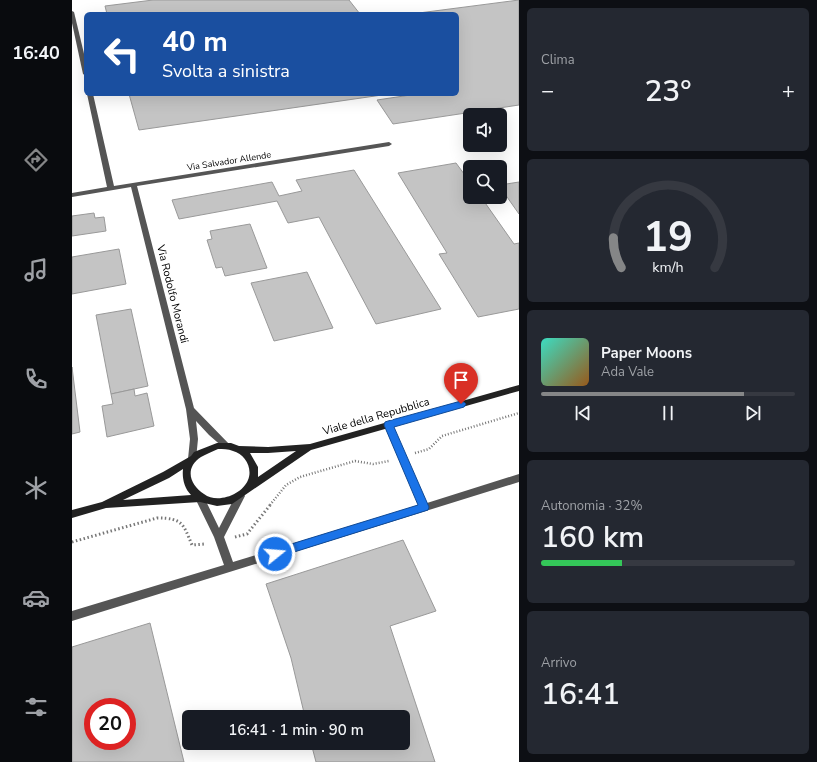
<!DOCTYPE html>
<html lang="it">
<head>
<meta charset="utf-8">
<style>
  :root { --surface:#171b24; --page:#242831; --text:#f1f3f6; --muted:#9ea1a6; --line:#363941; --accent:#858687 }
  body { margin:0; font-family:"Nunito Sans",sans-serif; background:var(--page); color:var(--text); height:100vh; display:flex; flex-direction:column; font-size:15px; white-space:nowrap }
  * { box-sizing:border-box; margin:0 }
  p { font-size:13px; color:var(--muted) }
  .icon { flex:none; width:22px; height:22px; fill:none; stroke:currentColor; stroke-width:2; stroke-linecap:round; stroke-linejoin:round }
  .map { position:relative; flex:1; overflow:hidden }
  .sheet { display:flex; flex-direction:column; gap:8px; padding:8px; background:#0d0f14; width:298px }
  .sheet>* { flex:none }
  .banner { position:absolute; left:12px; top:12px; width:375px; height:84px; border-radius:6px; box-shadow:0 4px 16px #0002; background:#1a4fa0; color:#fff; overflow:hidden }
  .buttons { position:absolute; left:391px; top:108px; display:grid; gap:8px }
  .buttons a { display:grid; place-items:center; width:44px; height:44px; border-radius:6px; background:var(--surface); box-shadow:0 4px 16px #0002; font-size:20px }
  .speed { position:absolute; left:12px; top:698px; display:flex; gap:8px; font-size:20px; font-weight:700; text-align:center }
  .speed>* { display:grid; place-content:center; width:52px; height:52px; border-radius:50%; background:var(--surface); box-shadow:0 4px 16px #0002; line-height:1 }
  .speed .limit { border:6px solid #d22; background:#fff; color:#111 }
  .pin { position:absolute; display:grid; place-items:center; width:34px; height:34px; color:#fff; margin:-41px -17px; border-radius:50% 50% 50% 0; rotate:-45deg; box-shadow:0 0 4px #0007 }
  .pin .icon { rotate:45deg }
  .me { position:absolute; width:44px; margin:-22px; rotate:73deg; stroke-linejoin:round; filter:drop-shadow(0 0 3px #0008) }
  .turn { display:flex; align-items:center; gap:14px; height:84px; padding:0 12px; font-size:18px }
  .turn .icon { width:52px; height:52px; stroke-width:2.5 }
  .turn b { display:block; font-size:28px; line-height:34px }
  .big { font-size:30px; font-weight:600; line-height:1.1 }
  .sheet .tile { flex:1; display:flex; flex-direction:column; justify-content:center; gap:6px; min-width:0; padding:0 14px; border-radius:6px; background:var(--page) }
  .sheet .dial { align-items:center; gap:0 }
  .dial svg { height:104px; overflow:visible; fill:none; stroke:var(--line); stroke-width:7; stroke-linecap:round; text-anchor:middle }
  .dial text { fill:var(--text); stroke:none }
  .song { display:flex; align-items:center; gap:12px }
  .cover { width:48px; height:48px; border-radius:6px; background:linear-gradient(135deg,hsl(170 70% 55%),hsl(30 70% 35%)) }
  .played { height:4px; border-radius:2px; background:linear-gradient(90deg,var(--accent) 80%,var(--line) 80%) }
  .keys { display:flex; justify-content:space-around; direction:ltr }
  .heat { display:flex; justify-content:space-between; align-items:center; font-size:22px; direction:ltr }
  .charge { height:6px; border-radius:3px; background:linear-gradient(90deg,#34c759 32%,var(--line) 0) }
  .trip { position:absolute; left:110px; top:710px; width:228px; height:40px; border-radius:6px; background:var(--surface); box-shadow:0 4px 16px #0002; font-weight:600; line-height:40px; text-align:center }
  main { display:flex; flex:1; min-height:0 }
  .tabs { display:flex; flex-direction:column; width:72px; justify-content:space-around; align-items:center; background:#090b0e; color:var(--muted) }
  .tabs .icon { width:28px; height:28px }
  .tabs .active { color:var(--accent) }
  .tabs b { font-size:18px; color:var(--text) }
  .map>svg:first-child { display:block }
  .building { fill:#c4c4c4; stroke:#999; fill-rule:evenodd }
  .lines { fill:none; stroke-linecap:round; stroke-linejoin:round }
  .path-far1 { stroke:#777; stroke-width:2.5; stroke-dasharray:1 2; stroke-linecap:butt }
  .path { stroke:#777; stroke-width:3; stroke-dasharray:1.5 2.5; stroke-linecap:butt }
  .lane { fill:#555; fill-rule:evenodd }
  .street { fill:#555; fill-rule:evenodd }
  .secondary { fill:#222; fill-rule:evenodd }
  .route { fill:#1a73e8; stroke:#114b97 }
  .labels { text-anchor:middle; stroke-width:4; stroke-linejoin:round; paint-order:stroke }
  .far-street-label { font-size:9px; fill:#000; stroke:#fff }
  .street-label { font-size:11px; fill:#000; stroke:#fff }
</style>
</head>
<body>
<main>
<nav class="tabs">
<b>16:40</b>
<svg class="icon active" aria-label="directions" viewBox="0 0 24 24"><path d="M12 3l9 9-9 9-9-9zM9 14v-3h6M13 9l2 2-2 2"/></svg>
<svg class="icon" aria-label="music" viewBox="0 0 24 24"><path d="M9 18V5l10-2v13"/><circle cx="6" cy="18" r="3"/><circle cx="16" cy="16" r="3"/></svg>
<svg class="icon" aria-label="phone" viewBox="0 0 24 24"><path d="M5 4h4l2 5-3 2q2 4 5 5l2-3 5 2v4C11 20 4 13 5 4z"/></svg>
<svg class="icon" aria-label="climate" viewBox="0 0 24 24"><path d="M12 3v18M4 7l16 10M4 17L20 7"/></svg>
<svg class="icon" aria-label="car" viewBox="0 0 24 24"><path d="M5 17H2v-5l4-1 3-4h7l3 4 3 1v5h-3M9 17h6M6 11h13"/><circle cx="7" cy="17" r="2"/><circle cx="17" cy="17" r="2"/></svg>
<svg class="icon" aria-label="filters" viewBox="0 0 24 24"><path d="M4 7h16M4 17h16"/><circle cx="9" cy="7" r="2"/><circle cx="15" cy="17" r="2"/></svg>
</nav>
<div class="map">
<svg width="447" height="762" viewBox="0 0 447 762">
  <rect width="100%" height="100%" fill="#fff"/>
  <g class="building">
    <polygon points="81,0 277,0 288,14 35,14 33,6"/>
    <polygon points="447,0 447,105 321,124 305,100 345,94 385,94 385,14 339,14"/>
    <polygon points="57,94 317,94 67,130"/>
    <polygon points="384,163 398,182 398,197 409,197 442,244 447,243 447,309 406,317 367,254 375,253 326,173"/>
    <polygon points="282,170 369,309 304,324 247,217 216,223 205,201 107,219 100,200 200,182 207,196 230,191 224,180"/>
    <polygon points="447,182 447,214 428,187 428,185"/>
    <polygon points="22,213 23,218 32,217 34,231 0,236 0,216"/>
    <polygon points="178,224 195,268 153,276 150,267 144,268 135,240 140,239 138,231"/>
    <polygon points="47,249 54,284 0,294 0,257"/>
    <polygon points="235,272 261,328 202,341 179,283"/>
    <polygon points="59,309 76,386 39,394 24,315"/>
    <polygon points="0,367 8,432 0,434"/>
    <polygon points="62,389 63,396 75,393 82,426 35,437 30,406 41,404 39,394"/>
    <polygon points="331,540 364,611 318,626 363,762 244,762 239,743 331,743 331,717 233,717 219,658 194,584"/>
    <path d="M78,623L112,762H0V647ZM21,707H55V741H21Z"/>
  </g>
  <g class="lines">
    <g class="path-far1">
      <polyline points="343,453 357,449 370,436 447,413"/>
      <polyline points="198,505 214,485 228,477 283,461 301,464 317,461"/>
    </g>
    <g class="path">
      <polyline points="163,537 175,534 199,504"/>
      <path d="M0,542L85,518C111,518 111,524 120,545L133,544"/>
    </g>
    <polygon class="lane" points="316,422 319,423 320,425 355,503 447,474 447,482 0,621 0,611 152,565 142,537 123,498 125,495 128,494 131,495 147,528 165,493 168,492 171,493 173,496 152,537 161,562 347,505 312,425 313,423"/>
    <g class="street">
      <polygon points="0,11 2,12 14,62 14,76 11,74 0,23"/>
      <polygon points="15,94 21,94 42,186 317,142 320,144 317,146 65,186 122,408 159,446 158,448 152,448 137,435 124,421 126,439 124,459 123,461 120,463 117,461 116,459 118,439 114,409 59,187 0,197 0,193 35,187"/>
    </g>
    <path class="secondary" d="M447,385V391L239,450L160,504L145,506L128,502L34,508L0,518V510L30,502L91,472L119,456L122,452L145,443H159L167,446L196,447L238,444ZM146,449C151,449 156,449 161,451C173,454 181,468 176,480C170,495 145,504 132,494C118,485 112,468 129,457C134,454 140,452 146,449ZM224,451L186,477V467L178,453H196ZM111,469C110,478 112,488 119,495L51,500L97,478Z"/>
  </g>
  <polygon class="route" points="389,401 392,402 394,404 392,407 322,427 357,507 356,510 203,558 199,557 198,554 199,550 203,549 346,505 312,425 313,422 316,421"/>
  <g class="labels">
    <g class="far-street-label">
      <text transform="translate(157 161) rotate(-9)" y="3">Via Salvador Allende</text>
    </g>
    <g class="street-label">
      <text transform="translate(101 294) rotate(76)" y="4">Via Rodolfo Morandi</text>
      <text transform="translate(304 416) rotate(-16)" y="4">Viale della Repubblica</text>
    </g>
  </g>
</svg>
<div class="buttons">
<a><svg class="icon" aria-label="sound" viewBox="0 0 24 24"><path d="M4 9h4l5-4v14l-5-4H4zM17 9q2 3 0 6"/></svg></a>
<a><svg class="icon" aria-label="search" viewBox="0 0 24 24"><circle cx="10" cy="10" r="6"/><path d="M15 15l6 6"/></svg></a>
</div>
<div class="speed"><div class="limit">20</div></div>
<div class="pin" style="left:389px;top:404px;background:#d93025"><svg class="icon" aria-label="arrive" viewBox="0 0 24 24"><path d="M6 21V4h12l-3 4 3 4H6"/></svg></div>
<svg class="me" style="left:203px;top:554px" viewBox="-20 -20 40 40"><circle r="17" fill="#1a73e8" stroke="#fff" stroke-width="3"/><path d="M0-11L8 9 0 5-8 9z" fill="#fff"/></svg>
<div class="trip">16:41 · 1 min · 90 m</div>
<div class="banner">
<div class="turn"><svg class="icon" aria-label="left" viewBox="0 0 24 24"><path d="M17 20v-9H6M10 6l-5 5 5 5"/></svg><div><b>40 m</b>Svolta a sinistra</div></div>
</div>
</div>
<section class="sheet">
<div class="tile"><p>Clima</p>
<div class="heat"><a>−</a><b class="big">23°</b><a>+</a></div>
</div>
<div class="tile dial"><svg viewBox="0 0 100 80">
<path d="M14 69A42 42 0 1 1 86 69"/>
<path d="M14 69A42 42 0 0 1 8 46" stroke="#858687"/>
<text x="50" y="56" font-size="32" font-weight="700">19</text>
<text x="50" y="72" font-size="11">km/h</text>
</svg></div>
<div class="tile">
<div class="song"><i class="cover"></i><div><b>Paper Moons</b><p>Ada Vale</p></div></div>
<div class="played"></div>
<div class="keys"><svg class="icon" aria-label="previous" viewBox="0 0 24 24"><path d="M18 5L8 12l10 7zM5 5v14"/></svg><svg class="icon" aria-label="pause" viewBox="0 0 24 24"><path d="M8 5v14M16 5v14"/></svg><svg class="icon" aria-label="next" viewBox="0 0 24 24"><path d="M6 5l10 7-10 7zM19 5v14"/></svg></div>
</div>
<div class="tile"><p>Autonomia · 32%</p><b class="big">160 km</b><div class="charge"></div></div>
<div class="tile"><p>Arrivo</p><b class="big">16:41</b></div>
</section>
</main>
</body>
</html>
